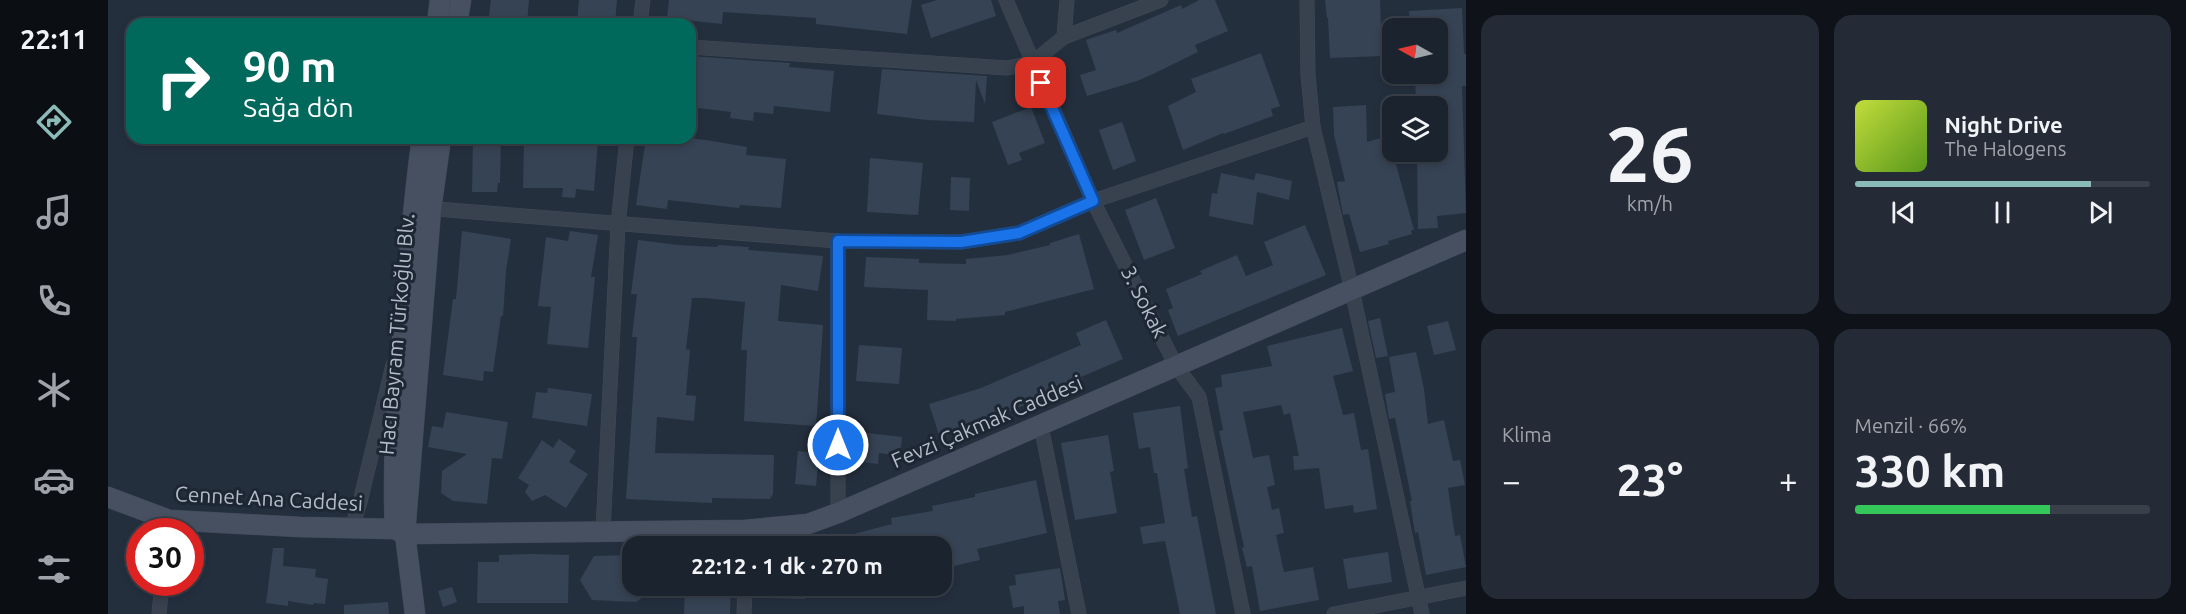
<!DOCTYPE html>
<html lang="tr">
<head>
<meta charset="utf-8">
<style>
  :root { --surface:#1b232e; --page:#242b36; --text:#f1f3f6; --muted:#a0a4aa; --line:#39404a; --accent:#8bbbb9 }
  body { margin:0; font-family:Ubuntu,sans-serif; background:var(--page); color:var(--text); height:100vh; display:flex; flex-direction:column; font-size:22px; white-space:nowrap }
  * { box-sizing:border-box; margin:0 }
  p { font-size:20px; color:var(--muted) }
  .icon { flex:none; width:33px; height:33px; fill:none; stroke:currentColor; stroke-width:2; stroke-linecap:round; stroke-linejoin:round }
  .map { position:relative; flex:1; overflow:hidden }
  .side { display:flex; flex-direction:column; gap:15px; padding:15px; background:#0f1319; width:720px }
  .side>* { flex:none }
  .hud { position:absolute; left:18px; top:18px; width:570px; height:126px; border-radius:18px; box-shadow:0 3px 9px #0003,0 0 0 2px var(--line); background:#00695c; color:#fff; overflow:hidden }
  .needle { width:39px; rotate:278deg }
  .controls { position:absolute; left:1274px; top:18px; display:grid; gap:12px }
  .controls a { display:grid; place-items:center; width:66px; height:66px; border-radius:12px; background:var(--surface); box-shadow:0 3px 9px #0003,0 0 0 2px var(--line); font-size:30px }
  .speed { position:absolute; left:18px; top:518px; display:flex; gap:12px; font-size:30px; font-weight:700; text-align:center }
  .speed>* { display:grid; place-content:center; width:78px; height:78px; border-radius:50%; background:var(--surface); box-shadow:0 3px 9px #0003,0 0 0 2px var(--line); line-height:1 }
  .speed .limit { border:9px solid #d22; background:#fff; color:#111 }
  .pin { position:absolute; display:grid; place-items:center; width:51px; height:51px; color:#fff; margin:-26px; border-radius:12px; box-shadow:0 3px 9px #0006 }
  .me { position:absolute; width:66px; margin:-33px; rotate:0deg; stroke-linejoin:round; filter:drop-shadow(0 0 4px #0008) }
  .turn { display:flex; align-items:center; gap:21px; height:126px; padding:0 18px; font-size:27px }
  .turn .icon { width:78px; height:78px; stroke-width:2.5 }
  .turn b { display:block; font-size:42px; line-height:51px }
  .big { font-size:45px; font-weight:700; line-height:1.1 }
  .side .tile { flex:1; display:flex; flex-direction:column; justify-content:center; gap:9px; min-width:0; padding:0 21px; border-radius:18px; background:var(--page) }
  .side .dial { align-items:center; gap:0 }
  .dial b { font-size:78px; line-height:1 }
  .song { display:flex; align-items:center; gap:18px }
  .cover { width:72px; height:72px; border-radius:9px; background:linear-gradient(135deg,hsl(70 70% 55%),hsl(90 70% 35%)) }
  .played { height:6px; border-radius:3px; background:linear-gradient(90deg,var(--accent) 80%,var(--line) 80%) }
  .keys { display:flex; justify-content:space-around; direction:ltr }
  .heat { display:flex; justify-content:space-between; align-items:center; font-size:33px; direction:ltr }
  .charge { height:9px; border-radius:4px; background:linear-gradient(90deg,#34c759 66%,var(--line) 0) }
  .side .tiles { flex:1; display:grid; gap:15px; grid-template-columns:repeat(2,1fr) }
  .trip { position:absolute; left:514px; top:536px; width:330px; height:60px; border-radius:18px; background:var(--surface); box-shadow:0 3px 9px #0003,0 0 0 2px var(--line); font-weight:700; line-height:60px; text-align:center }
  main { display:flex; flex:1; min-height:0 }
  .tabs { display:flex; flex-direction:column; width:108px; justify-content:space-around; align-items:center; background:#0b0e12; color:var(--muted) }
  .tabs .icon { width:42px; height:42px }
  .tabs .on { color:var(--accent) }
  .tabs b { font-size:27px; color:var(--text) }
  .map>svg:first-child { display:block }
  .building { fill:#364354 }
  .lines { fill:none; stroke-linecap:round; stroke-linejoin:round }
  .street-casing { stroke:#414a57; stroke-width:15 }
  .secondary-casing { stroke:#414a57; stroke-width:21 }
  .street { stroke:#38414e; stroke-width:14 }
  .secondary { stroke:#465061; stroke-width:20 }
  .route-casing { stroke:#114b97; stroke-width:15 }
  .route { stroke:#1a73e8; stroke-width:10 }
  .labels { text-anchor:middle; stroke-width:6; stroke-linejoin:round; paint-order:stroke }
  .street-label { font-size:21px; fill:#b4bcc9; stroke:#1d2633 }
</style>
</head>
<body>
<main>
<nav class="tabs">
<b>22:11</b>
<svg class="icon on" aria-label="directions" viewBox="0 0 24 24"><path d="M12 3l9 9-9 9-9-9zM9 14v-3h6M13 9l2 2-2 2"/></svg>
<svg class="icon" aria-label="music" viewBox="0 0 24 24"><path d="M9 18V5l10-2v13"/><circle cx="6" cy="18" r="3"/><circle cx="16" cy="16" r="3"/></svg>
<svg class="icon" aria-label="phone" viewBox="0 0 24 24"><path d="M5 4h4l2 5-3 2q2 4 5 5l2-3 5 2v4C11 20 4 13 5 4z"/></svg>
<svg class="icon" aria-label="climate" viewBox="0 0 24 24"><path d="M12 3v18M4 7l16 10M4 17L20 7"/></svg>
<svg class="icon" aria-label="car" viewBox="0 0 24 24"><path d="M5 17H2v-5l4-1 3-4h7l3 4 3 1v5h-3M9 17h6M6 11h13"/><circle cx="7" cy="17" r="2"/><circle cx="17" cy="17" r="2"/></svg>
<svg class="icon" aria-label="filters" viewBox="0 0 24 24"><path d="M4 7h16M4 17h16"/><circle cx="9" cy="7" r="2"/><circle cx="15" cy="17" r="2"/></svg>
</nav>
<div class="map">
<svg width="1358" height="614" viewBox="0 0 1358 614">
  <rect width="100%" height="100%" fill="#242f3e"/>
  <g class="building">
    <polygon points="383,0 421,0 419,24 380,24"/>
    <polygon points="471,0 509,0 507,24 469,24"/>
    <polygon points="561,0 804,0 799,34 708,24 708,18 615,12 614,24 559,18"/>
    <polygon points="829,0 883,0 888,16 823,38 813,5"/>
    <polygon points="1091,0 1107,0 1120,31 1087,45 1090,52 1045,74 1029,81 979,96 972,75 988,70 978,40 1008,30 1009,33 1073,5 1074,9"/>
    <polygon points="1217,0 1272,0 1274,56 1222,58 1220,18 1219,18"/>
    <polygon points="1354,8 1356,54 1358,54 1358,86 1354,86 1358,213 1329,216 1330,228 1310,229 1309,152 1329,152 1329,106 1308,106 1307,74 1329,74 1329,28 1302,28 1301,11"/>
    <polygon points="1153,53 1172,106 1163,109 1165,116 1116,134 1115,133 1075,150 1060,106 1088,92 1083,79"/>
    <polygon points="582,56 682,63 681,67 726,71 722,112 666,106 665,114 646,112 645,121 622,118 623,112 582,107"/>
    <polygon points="774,69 879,76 877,104 868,80 866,122 819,120 769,114"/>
    <polygon points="1258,105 1259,142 1280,136 1306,230 1303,230 1304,234 1280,241 1281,244 1252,252 1241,214 1235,215 1229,182 1237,181 1226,135 1225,107"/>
    <polygon points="923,107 937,143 911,153 914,160 900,165 884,122"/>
    <polygon points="1014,122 1028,161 1005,170 991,130"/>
    <polygon points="365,138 393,138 392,183 390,183 389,192 364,192"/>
    <polygon points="459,138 490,140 486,191 468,189 467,198 454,197 455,188 415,188 416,139"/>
    <polygon points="538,138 581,143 582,138 604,141 639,147 638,155 678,159 673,208 632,205 631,208 560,200 559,209 528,205"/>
    <polygon points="762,158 815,163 810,215 759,212"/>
    <polygon points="1113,173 1146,180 1148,173 1184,181 1181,200 1149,192 1145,225 1101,216 1104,193 1109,194"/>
    <polygon points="843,177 862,178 861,211 842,210"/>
    <polygon points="1048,198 1067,248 1036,260 1017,210"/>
    <polygon points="1197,225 1218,275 1070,336 1060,310 1065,308 1058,289 1094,274 1092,271 1129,255 1138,276 1165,265 1156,242"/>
    <polygon points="354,231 403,239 398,271 395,316 393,316 385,372 376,371 375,381 335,375 345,299 348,299"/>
    <polygon points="462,231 490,235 483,277 487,277 480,348 439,344 443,307 430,306 438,237 460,241"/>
    <polygon points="971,234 986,289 897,312 897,315 848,319 848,321 819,320 820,290 756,287 758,257 811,259 811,263 858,264 858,259 900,255 942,245 942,243"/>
    <polygon points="530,240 570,245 609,247 610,245 641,247 640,250 715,256 710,291 673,285 670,321 715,325 708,426 636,421 639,350 633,350 637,302 597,298 584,298 578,349 582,350 578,395 588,396 586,421 549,417 547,453 666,455 665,494 662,499 604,498 604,503 518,499 529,337 524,337 529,294 523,294"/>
    <polygon points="1272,318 1280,356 1268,358 1260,321"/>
    <polygon points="998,320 1015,359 973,377 975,380 876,422 877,424 832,438 821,404 873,388 973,345 968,333"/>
    <polygon points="1340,321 1348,350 1326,355 1319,326"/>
    <polygon points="1234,328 1245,371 1225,376 1235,415 1246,413 1253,450 1260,449 1269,509 1246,513 1245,505 1217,509 1211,468 1186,470 1185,456 1191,456 1182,413 1176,415 1173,405 1135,412 1145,458 1161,455 1167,485 1159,487 1164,510 1171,508 1176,533 1168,535 1176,572 1205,567 1211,600 1152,611 1144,566 1139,567 1134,548 1136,547 1111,431 1115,430 1107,388 1114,387 1113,375 1164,366 1159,346"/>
    <polygon points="751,345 794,348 791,384 748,381"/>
    <polygon points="1308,352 1316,389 1320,424 1336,420 1345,461 1352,460 1357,485 1340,488 1347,536 1352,535 1358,567 1318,575 1310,532 1307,533 1302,501 1304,501 1287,418 1281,419 1277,394 1287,392 1281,357"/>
    <polygon points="440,388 484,394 479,426 424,418 428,392 439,393"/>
    <polygon points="1072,406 1080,468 1076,469 1084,517 1089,516 1108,614 1072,614 1057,541 1035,544 1032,527 1057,523 1049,473 1046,473 1042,447 1031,449 1025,413"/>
    <polygon points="338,412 400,422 394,459 384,458 379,504 345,501 333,493 334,471 359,454 320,447 324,426 335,428"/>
    <polygon points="751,432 794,437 792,456 771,453 770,464 747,461"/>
    <polygon points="1000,435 1006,471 1002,472 1009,513 967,520 953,443"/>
    <polygon points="451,439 468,451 461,462 480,474 458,508 437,495 424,501 417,492 421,485 410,478 434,440 445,448"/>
    <polygon points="690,451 711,453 708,486 687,484"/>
    <polygon points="928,480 939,533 869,549 872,560 837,568 834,546 716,546 715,542 784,524 783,518 825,511 824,506 867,497 867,494"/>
    <polygon points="165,548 176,548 175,566 208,569 207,577 220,579 217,604 206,603 205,605 180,601 180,606 158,603"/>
    <polygon points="1280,552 1284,582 1240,589 1235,559"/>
    <polygon points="422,554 461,555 460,603 369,603 370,562 391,562 391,555"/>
    <polygon points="525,555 525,585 554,585 528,602 484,600 472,580 486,556"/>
    <polygon points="952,568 957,600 950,601 952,614 916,614 916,606 905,608 901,586 908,585 907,575"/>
    <polygon points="577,585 623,585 622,614 576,614"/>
    <polygon points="660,585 697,585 697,599 660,598"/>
    <polygon points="344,587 349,602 335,607 330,591"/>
    <polygon points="280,602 281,614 236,614 236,605"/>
  </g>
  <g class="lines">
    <defs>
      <g id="street">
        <polyline points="898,0 985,201 1068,366 1091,397 1135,614"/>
        <polyline points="1199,0 1200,75 1205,127 1244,290 1314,614"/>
        <polyline points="532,24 535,0"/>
        <polyline points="956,37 959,0"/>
        <polyline points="582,47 899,68 924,63 956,37 1053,0"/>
        <polyline points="316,208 730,241 853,242 911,233 985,201 1205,127"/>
        <polyline points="730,241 730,513"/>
        <polyline points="933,426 971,614"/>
        <polyline points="244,527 252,502 285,365"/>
        <polyline points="495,531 510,225 519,138"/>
        <polyline points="637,546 637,530"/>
        <polyline points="51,614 54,582"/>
        <polyline points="636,614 637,585"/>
        <polyline points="1226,614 1358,588"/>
      </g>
      <g id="secondary">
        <polyline points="329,24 332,0"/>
        <polyline points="349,24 353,0"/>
        <polyline points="0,497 61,520 192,527 287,529 297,534 637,530 700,524 730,513 1358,240"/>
        <path d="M287,528C284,462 289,396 295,330C300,266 305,202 314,138"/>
        <polyline points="307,614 297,534 323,209 333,138"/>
      </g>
    </defs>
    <use href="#street" class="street-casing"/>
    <use href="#secondary" class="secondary-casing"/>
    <use href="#street" class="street"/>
    <use href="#secondary" class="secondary"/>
  </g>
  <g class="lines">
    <defs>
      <polyline id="route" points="730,445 730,241 853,242 911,233 985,201 933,83"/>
    </defs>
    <use href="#route" class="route-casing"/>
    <use href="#route" class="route"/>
  </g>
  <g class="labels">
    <g class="street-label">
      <text transform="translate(1036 302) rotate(63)" y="7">3. Sokak</text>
      <text transform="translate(289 334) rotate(-85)" y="7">Hacı Bayram Türkoğlu Blv.</text>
      <text transform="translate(879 422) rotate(-23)" y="7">Fevzi Çakmak Caddesi</text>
      <text transform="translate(161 499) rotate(3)" y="7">Cennet Ana Caddesi</text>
    </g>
  </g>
</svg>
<div class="controls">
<a><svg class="needle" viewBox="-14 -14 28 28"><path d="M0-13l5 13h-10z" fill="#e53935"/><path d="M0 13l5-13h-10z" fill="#a0a4aa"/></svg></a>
<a><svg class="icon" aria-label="layers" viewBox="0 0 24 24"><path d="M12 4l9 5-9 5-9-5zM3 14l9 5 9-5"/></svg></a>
</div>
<div class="speed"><div class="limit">30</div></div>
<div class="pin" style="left:933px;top:83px;background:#d93025"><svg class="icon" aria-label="arrive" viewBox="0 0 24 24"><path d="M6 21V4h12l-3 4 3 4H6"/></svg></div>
<svg class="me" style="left:730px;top:445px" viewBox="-20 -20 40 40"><circle r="17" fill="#1a73e8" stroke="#fff" stroke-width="3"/><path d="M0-11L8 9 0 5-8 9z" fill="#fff"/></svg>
<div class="trip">22:12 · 1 dk · 270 m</div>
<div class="hud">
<div class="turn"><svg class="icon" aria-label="right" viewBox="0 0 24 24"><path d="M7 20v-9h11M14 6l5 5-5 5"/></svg><div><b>90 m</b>Sağa dön</div></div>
</div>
</div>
<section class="side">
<div class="tiles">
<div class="tile dial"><b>26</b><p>km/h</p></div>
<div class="tile">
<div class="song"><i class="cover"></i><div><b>Night Drive</b><p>The Halogens</p></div></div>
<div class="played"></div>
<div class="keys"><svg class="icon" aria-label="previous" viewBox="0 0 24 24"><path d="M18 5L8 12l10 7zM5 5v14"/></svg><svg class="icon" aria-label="pause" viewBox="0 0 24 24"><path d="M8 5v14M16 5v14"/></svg><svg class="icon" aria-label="next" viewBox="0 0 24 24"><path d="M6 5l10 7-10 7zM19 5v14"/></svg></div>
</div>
<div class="tile"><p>Klima</p>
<div class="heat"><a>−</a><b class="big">23°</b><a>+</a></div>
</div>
<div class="tile"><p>Menzil · 66%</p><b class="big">330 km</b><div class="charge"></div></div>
</div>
</section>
</main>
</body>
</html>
